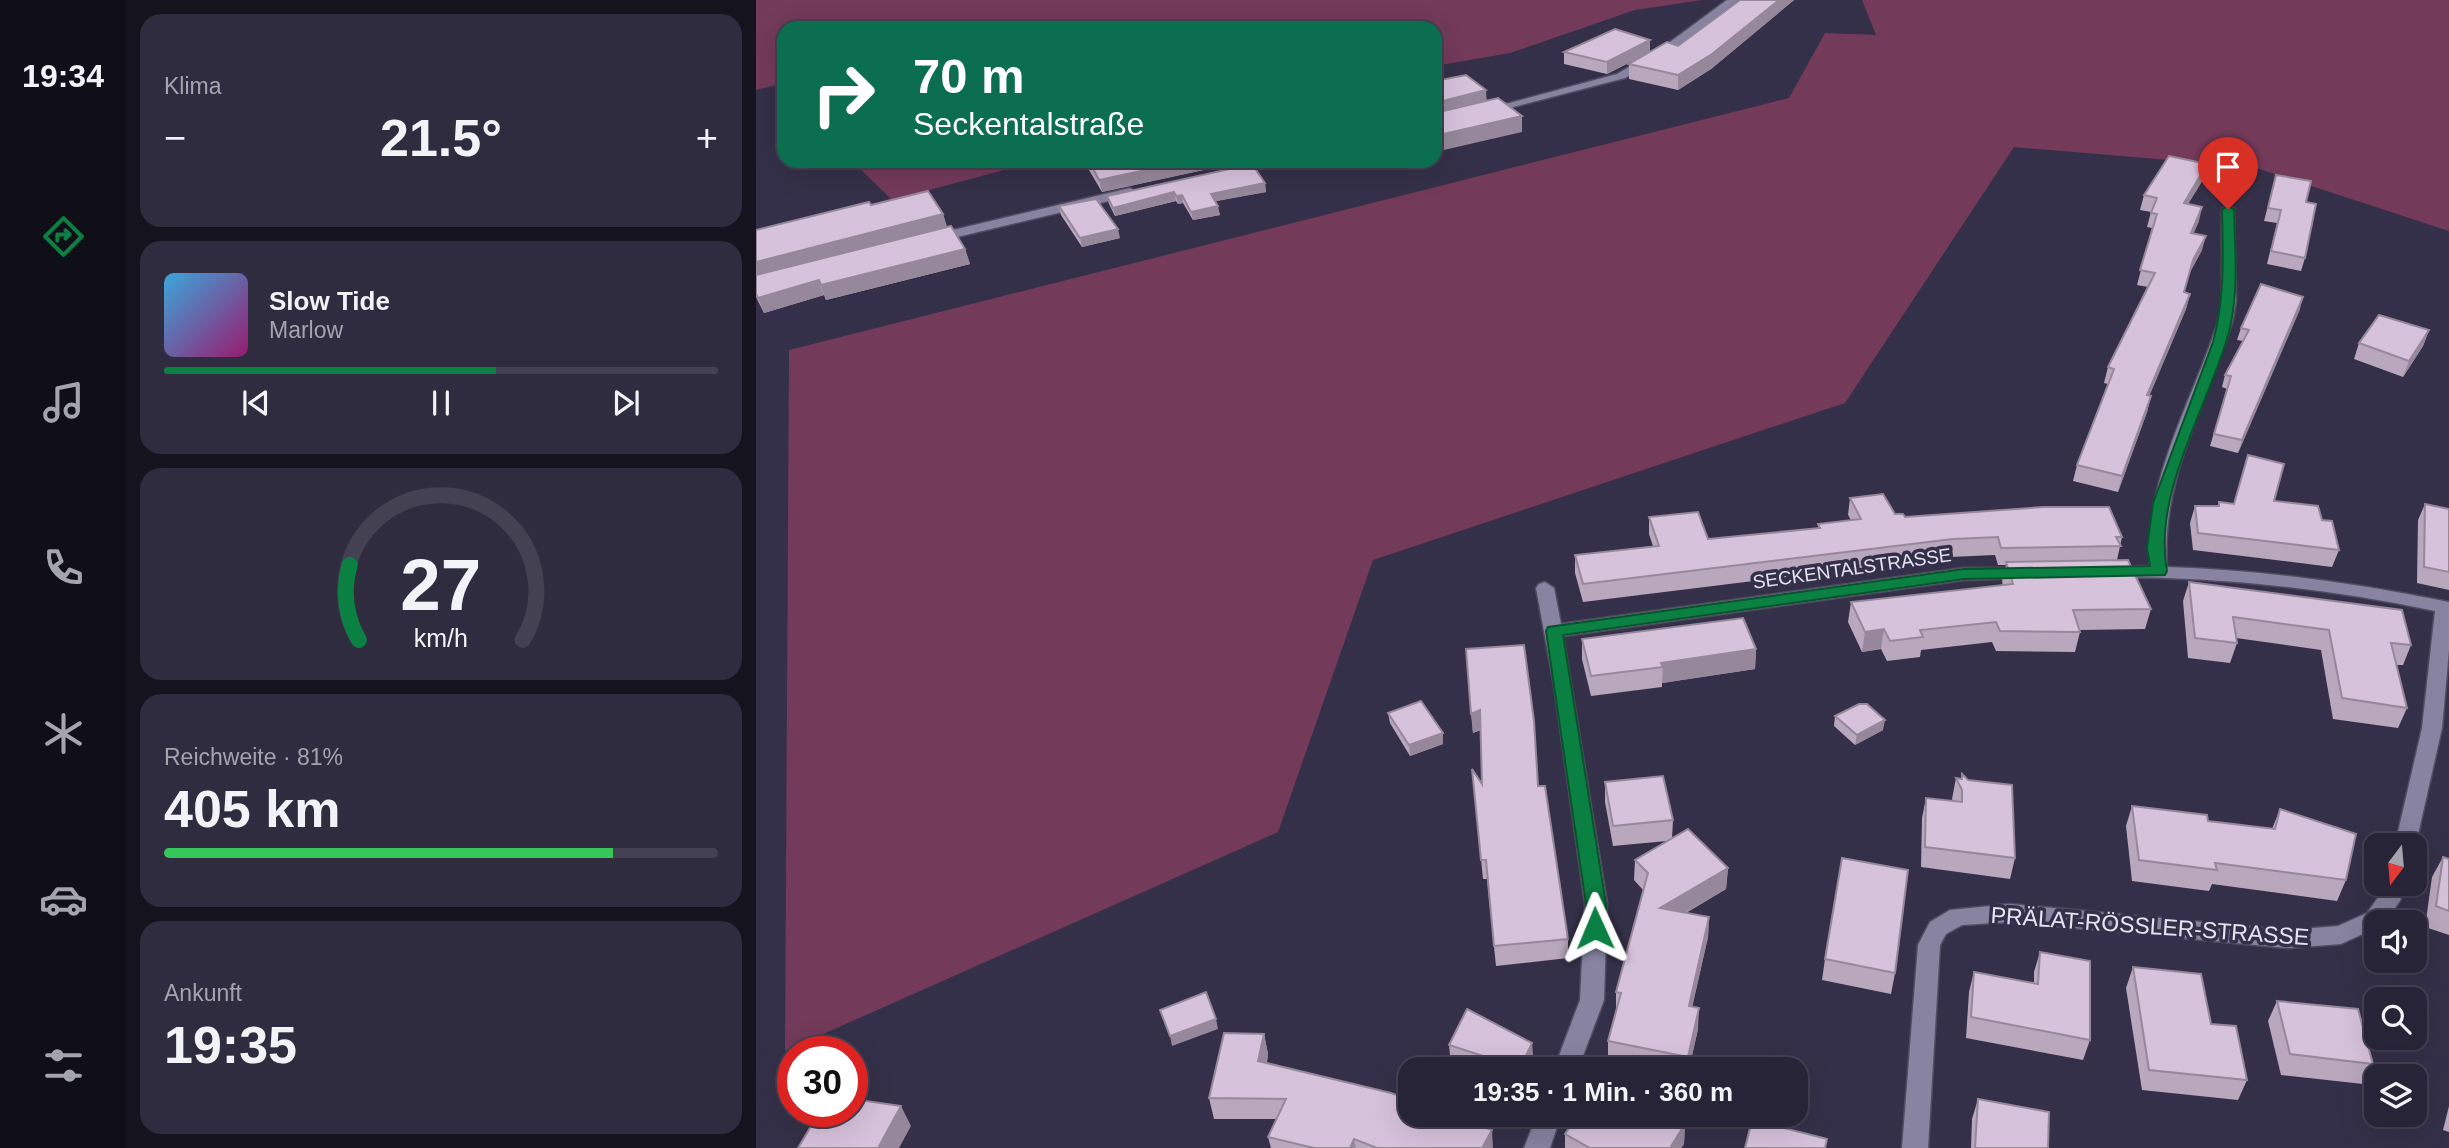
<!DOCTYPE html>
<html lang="de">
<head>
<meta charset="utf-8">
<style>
  :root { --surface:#272437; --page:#2f2c3f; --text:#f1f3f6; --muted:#a4a4ad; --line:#434152; --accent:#0b8043 }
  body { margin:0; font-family:Helvetica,sans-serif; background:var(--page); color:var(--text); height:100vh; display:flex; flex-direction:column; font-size:26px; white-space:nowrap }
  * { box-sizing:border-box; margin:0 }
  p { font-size:23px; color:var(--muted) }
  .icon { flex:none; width:38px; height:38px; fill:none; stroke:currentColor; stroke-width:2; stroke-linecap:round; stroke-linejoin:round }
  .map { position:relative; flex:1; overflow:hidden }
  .details { display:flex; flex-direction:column; gap:14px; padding:14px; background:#15141e; width:630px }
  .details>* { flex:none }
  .guide { position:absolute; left:21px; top:21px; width:665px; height:147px; border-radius:21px; box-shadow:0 7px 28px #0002,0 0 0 2px var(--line); background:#0b6e4f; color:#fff; overflow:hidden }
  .needle { width:46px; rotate:196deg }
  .controls { position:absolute; left:1608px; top:833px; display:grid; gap:14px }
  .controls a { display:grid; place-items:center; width:63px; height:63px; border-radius:14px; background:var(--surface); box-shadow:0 7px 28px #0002,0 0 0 2px var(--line); font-size:35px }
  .speed { position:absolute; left:21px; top:1036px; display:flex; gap:14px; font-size:35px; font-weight:700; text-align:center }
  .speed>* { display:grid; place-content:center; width:91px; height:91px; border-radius:50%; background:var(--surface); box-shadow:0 7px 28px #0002,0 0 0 2px var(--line); line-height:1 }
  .speed .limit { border:10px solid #d22; background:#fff; color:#111 }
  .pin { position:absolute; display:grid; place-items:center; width:60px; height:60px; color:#fff; margin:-72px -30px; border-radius:50% 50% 50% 0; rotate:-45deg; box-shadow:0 0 7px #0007 }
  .pin .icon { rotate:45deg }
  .me { position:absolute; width:77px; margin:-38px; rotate:359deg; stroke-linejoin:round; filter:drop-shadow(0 0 5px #0008) }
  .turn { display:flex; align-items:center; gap:24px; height:147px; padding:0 21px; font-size:32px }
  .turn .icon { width:91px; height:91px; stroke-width:2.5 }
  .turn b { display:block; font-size:49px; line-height:60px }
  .big { font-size:52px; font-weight:600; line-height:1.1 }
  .details .card { flex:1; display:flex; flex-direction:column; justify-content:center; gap:10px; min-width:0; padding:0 24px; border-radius:21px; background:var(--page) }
  .details .dial { align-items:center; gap:0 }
  .dial svg { height:182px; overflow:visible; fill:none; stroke:var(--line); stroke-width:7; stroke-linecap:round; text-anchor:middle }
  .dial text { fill:var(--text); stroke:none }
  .song { display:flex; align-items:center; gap:21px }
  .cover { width:84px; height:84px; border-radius:10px; background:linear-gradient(135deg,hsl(200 70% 55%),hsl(320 70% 35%)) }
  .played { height:7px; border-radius:4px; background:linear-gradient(90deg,var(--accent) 60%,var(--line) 60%) }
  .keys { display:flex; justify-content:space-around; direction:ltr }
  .heat { display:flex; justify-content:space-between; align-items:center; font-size:38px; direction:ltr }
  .charge { height:10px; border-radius:5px; background:linear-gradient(90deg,#34c759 81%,var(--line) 0) }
  .trip { position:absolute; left:642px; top:1057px; width:410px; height:70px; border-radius:21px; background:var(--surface); box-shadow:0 7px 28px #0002,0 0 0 2px var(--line); font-weight:600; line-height:70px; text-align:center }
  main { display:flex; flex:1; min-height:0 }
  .dock { display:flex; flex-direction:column; width:126px; justify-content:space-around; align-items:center; background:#100e16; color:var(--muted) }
  .dock .icon { width:49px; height:49px }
  .dock .active { color:var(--accent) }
  .dock b { font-size:32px; color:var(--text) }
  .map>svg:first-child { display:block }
  .green { fill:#733a5a }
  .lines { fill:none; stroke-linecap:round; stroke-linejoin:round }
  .street-casing { stroke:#504d61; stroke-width:3 }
  .street { fill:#8783a0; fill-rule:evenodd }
  .wall { fill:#b9a7bd }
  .shaded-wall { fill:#96889a }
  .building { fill:#d7c2dc; stroke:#96889a; stroke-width:2 }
  .route { fill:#0b8043; stroke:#07532c; stroke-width:2 }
  .labels { text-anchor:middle; stroke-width:7; stroke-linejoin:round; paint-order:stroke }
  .street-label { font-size:19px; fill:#e5e2f2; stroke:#343049 }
  .near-street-label { font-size:23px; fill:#e5e2f2; stroke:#343049 }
</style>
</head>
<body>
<main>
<nav class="dock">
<b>19:34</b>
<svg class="icon active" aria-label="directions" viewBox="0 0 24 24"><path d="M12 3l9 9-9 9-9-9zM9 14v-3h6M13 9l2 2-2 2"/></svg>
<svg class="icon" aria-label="music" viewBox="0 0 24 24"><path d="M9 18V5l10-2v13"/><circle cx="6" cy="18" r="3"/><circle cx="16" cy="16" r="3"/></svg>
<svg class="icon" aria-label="phone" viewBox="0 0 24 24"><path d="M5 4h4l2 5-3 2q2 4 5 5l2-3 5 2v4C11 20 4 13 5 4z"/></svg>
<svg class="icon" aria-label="climate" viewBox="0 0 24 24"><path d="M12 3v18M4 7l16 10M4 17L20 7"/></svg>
<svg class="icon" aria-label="car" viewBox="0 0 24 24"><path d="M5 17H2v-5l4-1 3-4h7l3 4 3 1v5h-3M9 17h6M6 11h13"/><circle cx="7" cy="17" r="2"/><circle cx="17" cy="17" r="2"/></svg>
<svg class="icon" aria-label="filters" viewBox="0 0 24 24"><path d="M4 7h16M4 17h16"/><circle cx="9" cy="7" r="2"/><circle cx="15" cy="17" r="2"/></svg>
</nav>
<section class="details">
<div class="card"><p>Klima</p>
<div class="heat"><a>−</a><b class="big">21.5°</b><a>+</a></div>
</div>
<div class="card">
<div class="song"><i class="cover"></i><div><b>Slow Tide</b><p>Marlow</p></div></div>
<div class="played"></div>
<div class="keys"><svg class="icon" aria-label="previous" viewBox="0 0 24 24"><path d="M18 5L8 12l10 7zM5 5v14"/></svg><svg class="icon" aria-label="pause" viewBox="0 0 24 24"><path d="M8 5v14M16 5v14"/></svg><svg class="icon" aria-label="next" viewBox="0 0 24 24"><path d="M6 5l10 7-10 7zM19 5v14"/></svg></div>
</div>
<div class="card dial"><svg viewBox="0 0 100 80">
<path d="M14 69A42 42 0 1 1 86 69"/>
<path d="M14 69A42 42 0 0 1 10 36" stroke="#0b8043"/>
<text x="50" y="56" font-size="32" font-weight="700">27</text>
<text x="50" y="72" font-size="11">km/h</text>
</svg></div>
<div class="card"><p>Reichweite · 81%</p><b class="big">405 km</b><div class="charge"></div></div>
<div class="card"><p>Ankunft</p><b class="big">19:35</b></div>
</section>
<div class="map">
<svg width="1693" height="1148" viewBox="0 0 1693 1148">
  <rect width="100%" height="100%" fill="#343049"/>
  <g class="green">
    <polygon points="0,0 946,0 879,10 754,53 679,66 679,28 28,28 28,83 0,90"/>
    <polygon points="1106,0 1693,0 1693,231 1497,167 1258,147 1089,403 617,560 522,832 29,1051 33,350 1033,98 1069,33 1120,35"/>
    <polygon points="96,161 282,161 136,200"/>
  </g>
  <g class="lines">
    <defs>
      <g id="street">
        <polygon points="971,0 982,0 918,49 869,78 730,114 724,111 861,74 910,45"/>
        <polygon points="499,161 523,161 473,174 467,170"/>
        <polygon points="374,188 380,192 378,195 176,243 170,239 176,235"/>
        <path d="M1472,205L1478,209L1480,300L1477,319C1452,401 1404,479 1411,567C1507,570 1600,583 1693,602V650L1686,728L1659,848V845H1639L1666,728L1679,611C1571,588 1464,577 1354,577L1345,572L1354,567L1394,566C1388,478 1437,401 1463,319L1466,300V209Z"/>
        <polygon points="1208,568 1270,568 1279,573 1270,578 1208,580 807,636 851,903 848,1000 822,1069 798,1069 824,1000 829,903 798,685 780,588 783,584 789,582 798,588 805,624"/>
        <polygon points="1628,884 1650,884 1644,901 1629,922 1620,922 1620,928 1585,944 1532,948 1254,922 1206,925 1190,934 1184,945 1172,1148 1146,1148 1162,945 1174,922 1194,910 1254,904 1532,930 1582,926 1611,913 1626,892"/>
        <polygon points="781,1115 805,1115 794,1148 768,1148"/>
      </g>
    </defs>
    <use href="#street" class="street-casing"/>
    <use href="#street" class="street"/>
  </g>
  <g class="wall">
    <polygon points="984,0 1038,0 955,69 922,90 873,79 873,64 922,46"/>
    <polygon points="894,40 894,52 851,74 808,64 808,52"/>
    <polygon points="332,161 489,161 346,192 333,170"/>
    <polygon points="1520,175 1550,202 1549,258 1545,271 1511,264 1521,223 1508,221"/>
    <polygon points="1448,178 1432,204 1443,221 1437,233 1446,250 1433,274 1428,292 1434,294 1430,309 1393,396 1395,396 1391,412 1362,492 1317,481 1321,465 1352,384 1348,383 1352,367 1392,287 1381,285 1396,228 1391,227 1395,212 1384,210 1388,195"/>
    <polygon points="509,183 510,192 459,201 464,215 437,220 427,203 422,204 420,201 359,216 353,204 351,196"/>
    <polygon points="115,205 187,214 191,227 209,249 214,264 70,300 68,295 8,313 0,297 0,230"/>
    <polygon points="303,206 364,238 326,247 305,215"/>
    <polygon points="1544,309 1482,453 1454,446 1471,389 1466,387 1469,375 1487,341 1481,340 1485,328"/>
    <polygon points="1673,330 1667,346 1647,377 1598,359 1603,343"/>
    <polygon points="1094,498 1149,517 1366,537 1361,560 1395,609 1389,629 1323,630 1324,632 1319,652 1240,651 1236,642 1165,650 1164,657 1131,661 1125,649 1106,652 1092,622 1095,602 1247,585 1246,582 1250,565 1242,565 1239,555 1194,557 827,602 819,573 819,555 897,546 893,534 893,517 952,539 1062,528 1062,524 1095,520 1092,515"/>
    <polygon points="1518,501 1583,550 1576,567 1437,550 1434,523 1439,506 1462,506 1463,502 1478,504"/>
    <polygon points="1669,504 1693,509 1693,590 1661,583 1662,520"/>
    <polygon points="1433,582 1655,645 1647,665 1641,665 1651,708 1642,728 1577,719 1565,650 1480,638 1481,643 1474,663 1432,658 1427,601"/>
    <polygon points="826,639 1000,649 999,669 906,683 906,687 835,696 826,659"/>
    <polygon points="710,649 782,786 812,939 812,958 740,966 731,879 727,879 716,769 726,784 725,730 717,733"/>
    <polygon points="632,713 687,744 654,756 634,723"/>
    <polygon points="1079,716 1127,730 1099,745 1078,726"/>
    <polygon points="1206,774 1259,858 1254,879 1165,867 1166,818 1170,798 1197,801 1196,799 1200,778 1205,779"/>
    <polygon points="849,782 917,820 916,839 972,868 970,889 930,913 953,917 952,937 936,1007 942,1029 933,1069 889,1069 852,1062 852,1041 860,1013 860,992 887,890 878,880 879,860 911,841 857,846 849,802"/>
    <polygon points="1376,806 1452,821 1516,829 1524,809 1590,880 1581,901 1456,884 1453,891 1376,881 1370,826"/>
    <polygon points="1687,857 1693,859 1693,935 1669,927 1676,877"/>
    <polygon points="1284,952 1334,1040 1327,1060 1210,1038 1213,992 1218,972 1278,983 1278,972"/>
    <polygon points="1069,959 1139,973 1135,994 1066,980"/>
    <polygon points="1377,967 1455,1024 1491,1080 1482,1100 1386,1090 1370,988"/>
    <polygon points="1521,1001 1617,1064 1607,1084 1525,1075 1512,1021"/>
    <polygon points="508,1034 512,1054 511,1063 737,1148 515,1148 512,1137 521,1119 458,1119 453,1098"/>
    <polygon points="776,1043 777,1064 774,1069 707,1069 695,1066 693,1045"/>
    <polygon points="1222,1099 1292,1148 1215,1148 1216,1119"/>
    <polygon points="1693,1106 1693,1132 1687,1130"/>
    <polygon points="929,1124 928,1144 925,1148 809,1148 809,1134"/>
  </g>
  <g class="shaded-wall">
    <polygon points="1023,0 1038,0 955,69 922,90 922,75"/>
    <polygon points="894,40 894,52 851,74 851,62"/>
    <polygon points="730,90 731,105 679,118 679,103"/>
    <polygon points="766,116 766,132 679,152 679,136"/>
    <polygon points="432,161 489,161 346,192 343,180"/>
    <polygon points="1451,164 1448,178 1424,217 1428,203"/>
    <polygon points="509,183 510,192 456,202 455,194"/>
    <polygon points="418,192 420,201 359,216 357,208"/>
    <polygon points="426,195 427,203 422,204 420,196"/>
    <polygon points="462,206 464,215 437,220 435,212"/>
    <polygon points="1446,207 1443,221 1432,247 1435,233"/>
    <polygon points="187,214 191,229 0,278 0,262"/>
    <polygon points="362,229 364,238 326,247 324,238"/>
    <polygon points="1450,236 1446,250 1433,274 1437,260"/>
    <polygon points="209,249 214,264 70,300 65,285"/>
    <polygon points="63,280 68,295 8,313 2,298"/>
    <polygon points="1434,294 1430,309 1387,411 1391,395"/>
    <polygon points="1547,297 1544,309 1482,453 1486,440"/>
    <polygon points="1673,330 1667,346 1647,377 1653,361"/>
    <polygon points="1395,396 1391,412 1362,492 1366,476"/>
    <polygon points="1128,629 1125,649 1106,652 1109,632"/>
    <polygon points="1000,649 999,669 906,683 907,667 905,663"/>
    <polygon points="724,710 725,729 717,733 715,714"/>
    <polygon points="1129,720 1127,730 1099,745 1101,735"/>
    <polygon points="687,733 687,744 654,756 653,745"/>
    <polygon points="972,868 970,889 903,928 904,908"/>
    <polygon points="953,917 952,937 932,1026 933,1006"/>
    <polygon points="943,1008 942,1029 933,1069 932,1069 932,1057"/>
    <polygon points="460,1019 462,1029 416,1046 414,1036"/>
    <polygon points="508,1034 512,1054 507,1081 502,1061"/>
    <polygon points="776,1043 777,1064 774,1069 764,1069"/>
    <polygon points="145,1106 155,1126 143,1148 122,1148"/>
    <polygon points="929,1124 928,1144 925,1148 914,1148"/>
    <polygon points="736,1130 737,1148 726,1148"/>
    <polygon points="598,1139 600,1148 594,1148"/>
  </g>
  <g class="building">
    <polygon points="984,0 1023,0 956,54 922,75 873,64 911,42 922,46"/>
    <polygon points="859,29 894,40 851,62 808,52"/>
    <polygon points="710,75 730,90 679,103 679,81"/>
    <polygon points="742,98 766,116 679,136 679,113"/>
    <polygon points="1413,156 1451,164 1428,203 1446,207 1435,233 1450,236 1437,260 1428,292 1434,294 1391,395 1395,396 1366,476 1321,465 1358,369 1352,367 1399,273 1384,270 1401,214 1395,213 1401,198 1388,195"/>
    <polygon points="333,161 432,161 343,180"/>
    <polygon points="496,164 509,183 455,194 462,206 435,212 426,195 420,196 418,192 357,208 351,196"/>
    <polygon points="1520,175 1555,181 1550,202 1560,204 1549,258 1515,251 1525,210 1512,208"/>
    <polygon points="172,191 187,214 0,262 0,230 113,202 115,205"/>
    <polygon points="340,199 362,229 324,238 303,206"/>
    <polygon points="195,226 209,249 65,285 63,280 2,298 0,294 0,275"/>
    <polygon points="1505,284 1547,297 1486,440 1458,434 1475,376 1469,375 1493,330 1485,328"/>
    <polygon points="1623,315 1673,330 1653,361 1603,343"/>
    <polygon points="1492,455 1528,464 1518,501 1562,506 1566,520 1576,521 1583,550 1442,533 1439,506 1463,506 1463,502 1478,504"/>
    <polygon points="1127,494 1139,514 1147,514 1149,517 1288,507 1353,507 1366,537 1360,537 1365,546 1245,548 1242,537 1197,539 827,584 819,555 903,546 893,517 942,512 952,539 1064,528 1062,524 1105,519 1094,498"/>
    <polygon points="1669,504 1693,509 1693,572 1668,567"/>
    <polygon points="1372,560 1395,609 1317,610 1324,632 1244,631 1240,622 1164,630 1167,637 1134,641 1128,629 1109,632 1095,602 1257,584 1250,562"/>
    <polygon points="1433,582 1646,610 1655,645 1635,643 1651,708 1586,698 1573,630 1477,617 1481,643 1439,638"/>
    <polygon points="987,618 1000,649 905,663 907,667 835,676 826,639"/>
    <polygon points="768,645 778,721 782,786 789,786 812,939 738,946 730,860 725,860 716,769 726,784 724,710 715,714 710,649"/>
    <polygon points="665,701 687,733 653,745 632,713"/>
    <polygon points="1103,704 1111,704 1129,720 1101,735 1079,716"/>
    <polygon points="1206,774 1212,780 1256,785 1259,858 1169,847 1170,798 1206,802 1206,790 1200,778 1206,779"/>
    <polygon points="907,776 917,820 857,826 849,782"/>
    <polygon points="1376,806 1451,815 1452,821 1519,829 1524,809 1600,834 1590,880 1459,863 1461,870 1383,860"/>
    <polygon points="932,829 972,868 904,908 953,917 933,1006 943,1008 932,1057 852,1041 865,993 860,992 892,873 879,860"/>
    <polygon points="1687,857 1693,859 1693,911 1680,906"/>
    <polygon points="1086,858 1152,870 1139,973 1069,959"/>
    <polygon points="1284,952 1334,961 1334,1040 1215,1017 1218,972 1282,984"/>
    <polygon points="1377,967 1445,974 1455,1024 1480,1026 1491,1080 1393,1070"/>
    <polygon points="450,992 460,1019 414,1036 404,1010"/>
    <polygon points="1521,1001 1602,1009 1617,1064 1534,1054"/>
    <polygon points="711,1009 776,1043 764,1068 693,1045"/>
    <polygon points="468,1033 508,1034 502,1061 635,1093 654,1100 654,1115 695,1115 736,1130 726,1148 621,1148 598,1139 594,1148 558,1148 512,1137 530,1099 453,1098"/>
    <polygon points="96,1099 145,1106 122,1148 42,1148 64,1111 96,1111"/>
    <polygon points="1222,1099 1293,1112 1292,1148 1219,1148"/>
    <polygon points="822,1115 912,1115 929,1124 914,1148 834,1148 809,1134"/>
    <polygon points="996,1120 1071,1139 1069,1148 989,1148"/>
  </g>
  <path class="route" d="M1472,206L1478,209C1479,254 1484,299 1470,342C1448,414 1397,495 1411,571L1409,575L1208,579L807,635L850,904L849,928L846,933L839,936L832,933L829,928L830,904L790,631L792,627L1208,569L1394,566L1391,548L1397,503L1457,342C1469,298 1467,255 1466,209Z"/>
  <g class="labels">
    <g class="street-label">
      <text transform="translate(1096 568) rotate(-8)" y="7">SECKENTALSTRASSE</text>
    </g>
    <g class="near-street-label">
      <text transform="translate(1394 926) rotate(4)" y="8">PRÄLAT-RÖSSLER-STRASSE</text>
    </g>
  </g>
</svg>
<div class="controls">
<a><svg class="needle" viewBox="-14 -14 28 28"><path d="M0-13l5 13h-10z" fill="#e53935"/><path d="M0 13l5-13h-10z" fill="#a4a4ad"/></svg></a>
<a><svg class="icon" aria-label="sound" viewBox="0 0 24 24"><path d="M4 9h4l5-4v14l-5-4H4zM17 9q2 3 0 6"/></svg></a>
<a><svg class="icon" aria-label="search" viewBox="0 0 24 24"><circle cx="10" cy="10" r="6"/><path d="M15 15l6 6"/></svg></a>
<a><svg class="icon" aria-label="layers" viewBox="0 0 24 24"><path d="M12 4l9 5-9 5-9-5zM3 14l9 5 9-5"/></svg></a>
</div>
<div class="speed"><div class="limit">30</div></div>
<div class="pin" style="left:1472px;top:209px;background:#d93025"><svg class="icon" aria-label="arrive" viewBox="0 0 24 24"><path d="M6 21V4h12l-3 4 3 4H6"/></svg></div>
<svg class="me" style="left:839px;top:928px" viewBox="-20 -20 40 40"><path d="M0-17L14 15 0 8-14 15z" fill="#0b8043" stroke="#fff" stroke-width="4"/></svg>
<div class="trip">19:35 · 1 Min. · 360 m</div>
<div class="guide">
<div class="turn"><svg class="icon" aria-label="right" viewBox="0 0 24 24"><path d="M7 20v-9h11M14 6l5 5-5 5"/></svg><div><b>70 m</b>Seckentalstraße</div></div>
</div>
</div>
</main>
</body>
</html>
